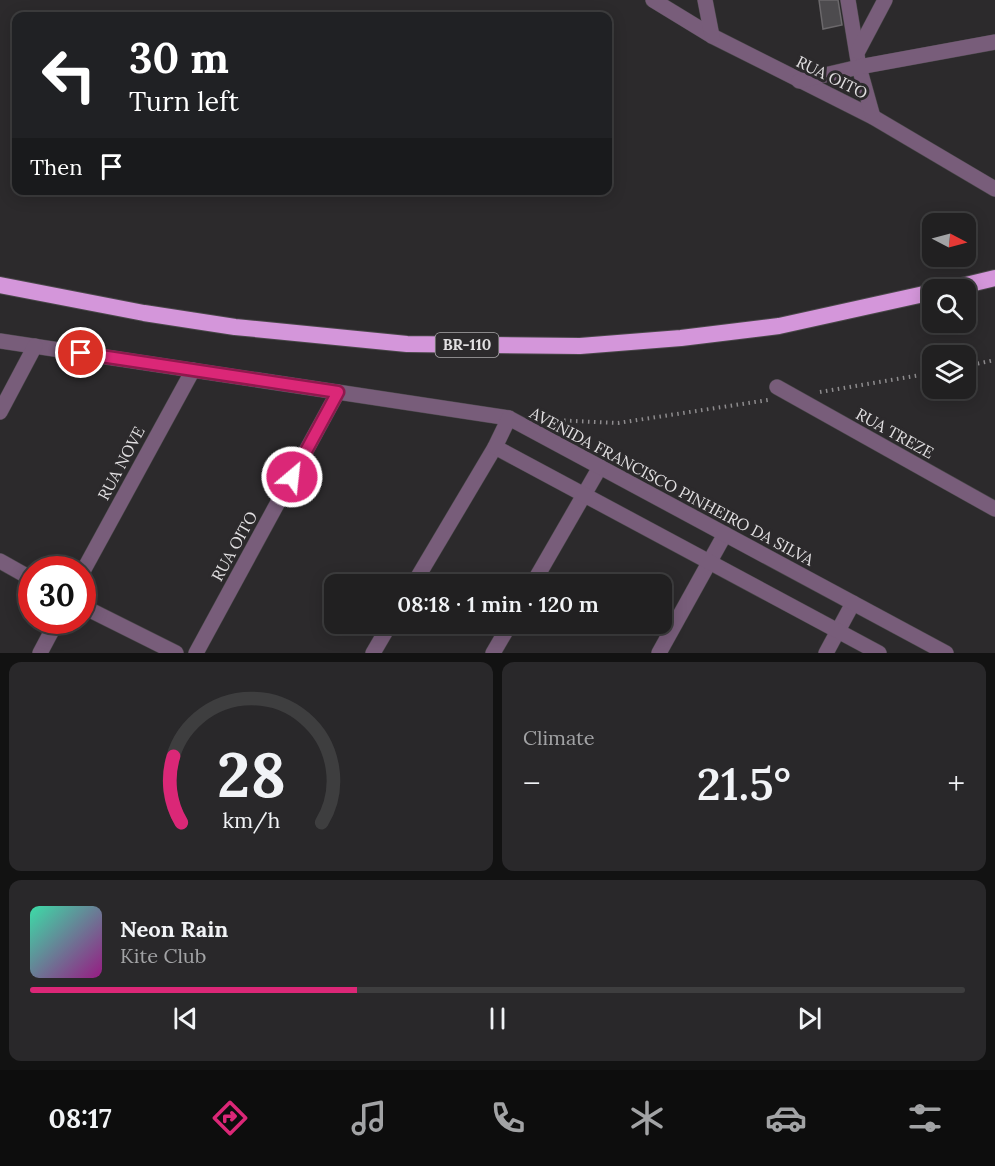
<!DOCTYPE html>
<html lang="en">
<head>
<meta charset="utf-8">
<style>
  :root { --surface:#212021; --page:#29282a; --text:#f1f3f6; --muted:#a2a3a5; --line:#3e3e3f; --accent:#db2777 }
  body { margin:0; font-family:Lora,serif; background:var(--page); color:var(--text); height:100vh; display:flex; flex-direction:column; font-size:22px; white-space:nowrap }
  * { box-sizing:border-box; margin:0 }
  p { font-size:20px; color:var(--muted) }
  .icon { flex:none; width:33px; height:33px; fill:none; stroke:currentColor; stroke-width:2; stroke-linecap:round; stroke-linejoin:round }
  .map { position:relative; height:653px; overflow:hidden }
  .side { display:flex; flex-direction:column; gap:9px; padding:9px; background:#121212; flex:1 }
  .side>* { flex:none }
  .hud { position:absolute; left:12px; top:12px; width:600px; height:183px; border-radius:12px; box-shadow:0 3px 15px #0003,0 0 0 2px var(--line); background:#202124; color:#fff; overflow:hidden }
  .needle { width:39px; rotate:96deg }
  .fabs { position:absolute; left:922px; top:213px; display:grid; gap:12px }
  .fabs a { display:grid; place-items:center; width:54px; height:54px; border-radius:12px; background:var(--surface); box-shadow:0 3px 15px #0003,0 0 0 2px var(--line); font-size:30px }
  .speed { position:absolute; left:18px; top:556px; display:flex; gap:12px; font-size:30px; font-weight:700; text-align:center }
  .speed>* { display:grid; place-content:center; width:78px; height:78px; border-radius:50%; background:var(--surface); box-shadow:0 3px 15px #0003,0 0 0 2px var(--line); line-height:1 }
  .speed .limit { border:9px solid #d22; background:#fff; color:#111 }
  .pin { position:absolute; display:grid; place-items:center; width:51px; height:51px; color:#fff; margin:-26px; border:3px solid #fff; border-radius:50%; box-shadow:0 2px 6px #0007 }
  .me { position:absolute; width:66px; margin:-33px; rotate:28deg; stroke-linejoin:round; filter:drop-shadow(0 0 4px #0008) }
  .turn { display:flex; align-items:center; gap:21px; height:126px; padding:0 18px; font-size:27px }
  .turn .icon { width:78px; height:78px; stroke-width:2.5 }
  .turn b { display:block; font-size:42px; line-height:51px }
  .then { display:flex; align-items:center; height:57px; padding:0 18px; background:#0003; gap:12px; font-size:22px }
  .big { font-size:45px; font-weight:600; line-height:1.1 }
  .side .tile { flex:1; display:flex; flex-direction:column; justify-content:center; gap:9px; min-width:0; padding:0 21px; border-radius:12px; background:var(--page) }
  .side .dial { align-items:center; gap:0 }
  .dial svg { height:156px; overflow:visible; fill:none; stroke:var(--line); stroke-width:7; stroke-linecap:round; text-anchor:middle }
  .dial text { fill:var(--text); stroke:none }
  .song { display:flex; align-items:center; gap:18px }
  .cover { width:72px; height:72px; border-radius:9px; background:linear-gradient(135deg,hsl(160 70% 55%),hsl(310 70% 35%)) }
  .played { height:6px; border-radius:3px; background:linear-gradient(90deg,var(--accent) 35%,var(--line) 35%) }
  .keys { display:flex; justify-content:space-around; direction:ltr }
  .heat { display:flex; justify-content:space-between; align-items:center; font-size:33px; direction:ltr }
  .side .tiles { flex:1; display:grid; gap:9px; grid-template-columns:1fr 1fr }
  .tile:last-child { grid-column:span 2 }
  .trip { position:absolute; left:324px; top:574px; width:348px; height:60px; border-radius:12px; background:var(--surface); box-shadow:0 3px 15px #0003,0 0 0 2px var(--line); font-weight:600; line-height:60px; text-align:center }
  .tab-bar { display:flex; height:96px; justify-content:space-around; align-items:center; background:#0d0d0d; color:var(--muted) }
  .tab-bar .icon { width:42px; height:42px }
  .tab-bar .active { color:var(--accent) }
  .tab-bar b { font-size:27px; color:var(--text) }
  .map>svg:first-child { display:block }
  .building { fill:#4d4b4e; stroke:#6b686b; stroke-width:1.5 }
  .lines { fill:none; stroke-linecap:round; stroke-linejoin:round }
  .minor-casing { stroke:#494749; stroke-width:16 }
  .trunk-casing { stroke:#494749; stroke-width:18 }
  .path { stroke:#8e8c8e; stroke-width:4; stroke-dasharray:1.5 4.5; stroke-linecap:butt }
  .minor { stroke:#785d7a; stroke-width:15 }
  .trunk { stroke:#d496da; stroke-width:16 }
  .route-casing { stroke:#8e194d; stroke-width:15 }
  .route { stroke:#db2777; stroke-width:10 }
  .labels { text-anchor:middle; stroke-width:6; stroke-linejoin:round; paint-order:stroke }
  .shield { fill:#2c2a2c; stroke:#aba9ab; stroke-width:1.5 }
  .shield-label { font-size:15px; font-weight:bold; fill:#e2e0e2 }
  .street-label { font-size:16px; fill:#e2e0e2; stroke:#2c2a2c }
</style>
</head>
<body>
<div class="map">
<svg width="995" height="653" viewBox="0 0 995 653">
  <rect width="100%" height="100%" fill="#2c2a2c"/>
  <polygon class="building" points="819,0 838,0 842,25 823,29"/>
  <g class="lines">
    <defs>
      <g id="minor">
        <polyline points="653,0 712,36 873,117 995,189"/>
        <polyline points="705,0 712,36"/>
        <polyline points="848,0 859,67 873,117"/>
        <polyline points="858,51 885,0"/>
        <polyline points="799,81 859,67 995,42"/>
        <polyline points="0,341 509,418"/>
        <polyline points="777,387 995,509"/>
        <polyline points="0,412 35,346"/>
        <polyline points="0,561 32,579"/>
        <polyline points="82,573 193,370"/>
        <polyline points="413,585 495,447"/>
        <polyline points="532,585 600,467"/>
        <polyline points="82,606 176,653"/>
        <polyline points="40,653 57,621"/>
        <polyline points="196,653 338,392"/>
        <polyline points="373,653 390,624"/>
        <polyline points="493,653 510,624"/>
        <polyline points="659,653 725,534"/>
        <polyline points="826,653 853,603"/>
        <polyline points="879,653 495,447 509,418 946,653"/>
      </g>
      <g id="trunk">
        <polyline points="0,285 144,313 235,327 407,344 580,346 681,338 779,326 933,292"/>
        <polyline points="945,290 995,278"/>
      </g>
    </defs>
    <use href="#minor" class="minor-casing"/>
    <use href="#trunk" class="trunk-casing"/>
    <g class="path">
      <polyline points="966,366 995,360"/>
      <polyline points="820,392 933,373"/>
      <polyline points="552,420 618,423 768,400"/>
    </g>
    <use href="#minor" class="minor"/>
    <use href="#trunk" class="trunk"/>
  </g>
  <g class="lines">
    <defs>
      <polyline id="route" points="81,353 338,392 292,477"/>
    </defs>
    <use href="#route" class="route-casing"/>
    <use href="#route" class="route"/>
  </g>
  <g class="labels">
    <rect class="shield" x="435.5" y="333" width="63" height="24" rx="4.5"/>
    <g class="shield-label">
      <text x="467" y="350">BR-110</text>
    </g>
    <g class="street-label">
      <text transform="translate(832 77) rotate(26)" y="6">RUA OITO</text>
      <text transform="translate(895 433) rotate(29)" y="6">RUA TREZE</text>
      <text transform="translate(121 463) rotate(-62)" y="6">RUA NOVE</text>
      <text transform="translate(672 486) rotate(28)" y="6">AVENIDA FRANCISCO PINHEIRO DA SILVA</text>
      <text transform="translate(234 546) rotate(-61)" y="6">RUA OITO</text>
    </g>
  </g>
</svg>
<div class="fabs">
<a><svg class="needle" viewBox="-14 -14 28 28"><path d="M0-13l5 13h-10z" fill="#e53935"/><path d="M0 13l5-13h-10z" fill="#a2a3a5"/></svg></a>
<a><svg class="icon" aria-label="search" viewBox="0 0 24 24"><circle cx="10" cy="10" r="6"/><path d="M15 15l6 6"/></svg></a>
<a><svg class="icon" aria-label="layers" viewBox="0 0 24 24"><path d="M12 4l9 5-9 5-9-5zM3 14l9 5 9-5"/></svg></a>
</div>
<div class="speed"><div class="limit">30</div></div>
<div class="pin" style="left:81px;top:353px;background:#d93025"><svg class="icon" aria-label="arrive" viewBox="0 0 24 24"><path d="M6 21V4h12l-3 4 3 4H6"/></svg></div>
<svg class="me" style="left:292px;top:477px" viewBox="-20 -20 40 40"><circle r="17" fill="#db2777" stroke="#fff" stroke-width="3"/><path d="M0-11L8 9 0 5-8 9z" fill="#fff"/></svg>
<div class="trip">08:18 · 1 min · 120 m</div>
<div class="hud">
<div class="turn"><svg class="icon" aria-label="left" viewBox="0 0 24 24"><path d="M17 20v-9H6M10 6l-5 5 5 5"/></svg><div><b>30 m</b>Turn left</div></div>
<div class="then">Then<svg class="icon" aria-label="arrive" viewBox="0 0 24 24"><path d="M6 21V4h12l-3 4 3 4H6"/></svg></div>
</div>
</div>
<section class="side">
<div class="tiles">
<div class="tile dial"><svg viewBox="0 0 100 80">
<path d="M14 69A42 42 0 1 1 86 69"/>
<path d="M14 69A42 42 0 0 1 10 35" stroke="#db2777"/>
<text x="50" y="56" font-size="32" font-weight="700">28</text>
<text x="50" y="72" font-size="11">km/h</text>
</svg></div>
<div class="tile"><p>Climate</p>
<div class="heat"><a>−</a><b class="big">21.5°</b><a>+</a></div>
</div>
<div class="tile">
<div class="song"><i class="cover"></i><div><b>Neon Rain</b><p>Kite Club</p></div></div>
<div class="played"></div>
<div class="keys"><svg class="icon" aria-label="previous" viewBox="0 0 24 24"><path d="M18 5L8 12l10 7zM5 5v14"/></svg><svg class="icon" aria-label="pause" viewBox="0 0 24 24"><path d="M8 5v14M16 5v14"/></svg><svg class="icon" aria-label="next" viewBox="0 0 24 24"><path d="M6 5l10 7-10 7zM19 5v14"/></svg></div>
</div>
</div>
</section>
<nav class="tab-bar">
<b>08:17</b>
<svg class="icon active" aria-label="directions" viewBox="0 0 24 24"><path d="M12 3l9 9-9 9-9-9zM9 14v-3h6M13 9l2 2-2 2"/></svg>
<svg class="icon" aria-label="music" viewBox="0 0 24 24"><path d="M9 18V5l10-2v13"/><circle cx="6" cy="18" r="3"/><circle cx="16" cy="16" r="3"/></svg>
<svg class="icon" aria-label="phone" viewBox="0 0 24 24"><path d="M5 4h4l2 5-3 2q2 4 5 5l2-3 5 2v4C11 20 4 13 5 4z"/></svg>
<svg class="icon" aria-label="climate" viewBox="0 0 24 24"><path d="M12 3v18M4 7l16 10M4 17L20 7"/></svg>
<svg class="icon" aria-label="car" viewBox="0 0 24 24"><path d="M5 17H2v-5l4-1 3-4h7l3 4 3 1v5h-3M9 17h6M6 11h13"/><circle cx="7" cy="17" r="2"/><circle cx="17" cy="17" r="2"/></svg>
<svg class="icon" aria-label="filters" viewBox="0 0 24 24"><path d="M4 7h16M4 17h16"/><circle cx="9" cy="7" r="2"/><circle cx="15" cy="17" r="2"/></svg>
</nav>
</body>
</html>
